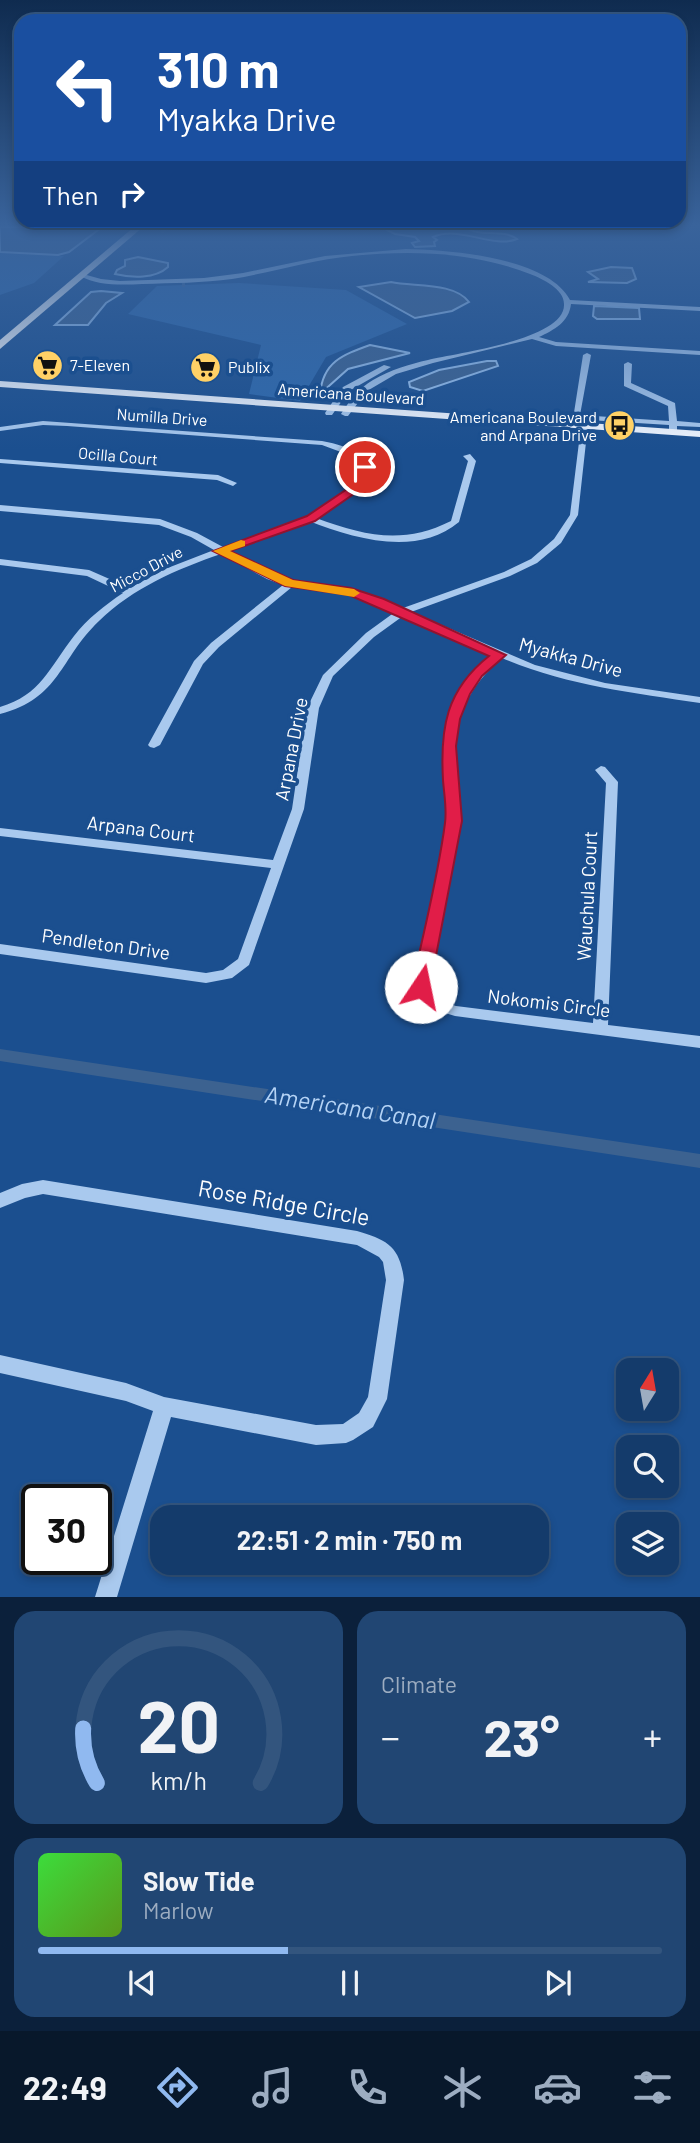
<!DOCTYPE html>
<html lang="en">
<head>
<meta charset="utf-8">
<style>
  :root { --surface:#143b6b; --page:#214673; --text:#f1f3f6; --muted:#9dadc1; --line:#33557e; --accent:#90b9f0 }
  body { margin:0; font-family:Barlow,sans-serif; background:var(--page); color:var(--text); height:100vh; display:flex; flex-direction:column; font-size:26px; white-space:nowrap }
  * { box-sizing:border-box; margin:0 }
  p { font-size:23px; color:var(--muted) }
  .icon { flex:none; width:38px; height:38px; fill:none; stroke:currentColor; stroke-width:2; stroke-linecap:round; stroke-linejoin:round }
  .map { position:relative; height:1597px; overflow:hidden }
  .drawer { display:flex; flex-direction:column; gap:14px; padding:14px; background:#0b203b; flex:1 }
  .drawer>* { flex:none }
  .hud { position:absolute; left:14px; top:14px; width:672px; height:214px; border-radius:21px; box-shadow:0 4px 10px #0003,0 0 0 2px var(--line); background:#1a4fa0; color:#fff; overflow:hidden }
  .needle { width:46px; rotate:11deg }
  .controls { position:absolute; left:616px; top:1358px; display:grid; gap:14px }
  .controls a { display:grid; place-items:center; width:63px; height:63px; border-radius:14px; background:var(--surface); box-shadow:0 4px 10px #0003,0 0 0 2px var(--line); font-size:35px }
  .speed { position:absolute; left:21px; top:1484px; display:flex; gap:14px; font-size:35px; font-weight:700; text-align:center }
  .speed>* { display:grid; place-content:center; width:91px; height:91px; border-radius:50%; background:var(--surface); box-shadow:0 4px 10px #0003,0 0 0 2px var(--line); line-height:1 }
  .speed .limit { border:4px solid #111; border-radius:10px; background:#fff; color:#111 }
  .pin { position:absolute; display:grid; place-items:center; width:60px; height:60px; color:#fff; margin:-30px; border:4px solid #fff; border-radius:50%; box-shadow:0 2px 7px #0007 }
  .me { position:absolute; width:77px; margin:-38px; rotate:11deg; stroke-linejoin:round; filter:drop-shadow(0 0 5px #0008) }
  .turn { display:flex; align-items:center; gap:24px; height:147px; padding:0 28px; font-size:32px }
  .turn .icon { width:91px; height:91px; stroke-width:2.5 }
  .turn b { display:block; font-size:49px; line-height:60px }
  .then { display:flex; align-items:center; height:66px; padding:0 28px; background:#0003; gap:14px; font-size:26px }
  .big { font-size:52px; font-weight:700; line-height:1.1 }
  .drawer .widget { flex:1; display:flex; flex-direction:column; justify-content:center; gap:10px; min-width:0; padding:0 24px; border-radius:21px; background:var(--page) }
  .drawer .dial { align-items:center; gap:0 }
  .dial svg { height:182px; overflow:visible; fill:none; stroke:var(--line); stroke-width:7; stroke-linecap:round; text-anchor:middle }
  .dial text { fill:var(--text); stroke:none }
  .song { display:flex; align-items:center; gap:21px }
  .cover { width:84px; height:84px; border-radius:10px; background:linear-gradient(135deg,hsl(120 70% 55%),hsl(90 70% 35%)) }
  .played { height:7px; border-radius:4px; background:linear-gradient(90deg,var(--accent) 40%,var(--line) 40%) }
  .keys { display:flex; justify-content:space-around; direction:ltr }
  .heat { display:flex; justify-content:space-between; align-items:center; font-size:38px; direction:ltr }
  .drawer .tiles { flex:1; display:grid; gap:14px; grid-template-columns:1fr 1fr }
  .widget:last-child { grid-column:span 2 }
  .trip { position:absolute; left:150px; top:1505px; width:399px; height:70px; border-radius:21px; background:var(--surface); box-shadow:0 4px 10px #0003,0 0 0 2px var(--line); font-weight:700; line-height:70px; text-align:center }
  .tab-bar { display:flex; height:112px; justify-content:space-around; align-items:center; background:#08182b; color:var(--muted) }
  .tab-bar .icon { width:49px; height:49px }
  .tab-bar .selected { color:var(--accent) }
  .tab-bar b { font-size:32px; color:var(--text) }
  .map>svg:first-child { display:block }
  .green { fill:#2e69ad }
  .water { fill:#3c6290; stroke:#9cc4f0; stroke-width:2 }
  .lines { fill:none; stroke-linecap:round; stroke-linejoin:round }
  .canal { fill:#3c6290; fill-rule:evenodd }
  .minor-tunnel { stroke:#3d69a0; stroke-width:6; stroke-dasharray:6 3.5; stroke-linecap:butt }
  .minor { fill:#a9c9ee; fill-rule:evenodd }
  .major { fill:#f0f6ff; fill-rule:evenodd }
  .highway { fill:#fff; fill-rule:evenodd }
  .route { fill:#e11d48; stroke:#92132f; stroke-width:2 }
  .slow { fill:#f59e0b }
  .labels { text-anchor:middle; stroke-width:7; stroke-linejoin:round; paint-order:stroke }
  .far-poi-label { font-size:16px; fill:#fff; stroke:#1b4f8f; text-anchor:start }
  .far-street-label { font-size:16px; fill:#fff; stroke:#1b4f8f }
  .street-label { font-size:19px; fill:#fff; stroke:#1b4f8f }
  .near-street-label { font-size:23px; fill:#fff; stroke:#1b4f8f }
  .near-water-label { font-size:24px; font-style:italic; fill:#b5d3f5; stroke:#1b4f8f }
</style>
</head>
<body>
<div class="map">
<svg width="700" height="1597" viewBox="0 0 700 1597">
  <rect width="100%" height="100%" fill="#1b4f8f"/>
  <g class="green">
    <polygon points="0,253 64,256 34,283 0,295"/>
    <polygon points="239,283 346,290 407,324 326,357 300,401 249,394 261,345 128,314 157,286"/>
  </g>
  <g class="water">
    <polygon points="0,227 102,227 69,252 58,255 0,252"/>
    <path d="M381,227H464C480,238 502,228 517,239C493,249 459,225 433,237L437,240L434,242L435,246L415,247L412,243L419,241L415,237L395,234Z"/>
    <path d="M138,257L168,263V267C155,279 132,278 115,274L117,270L125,266V260Z"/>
    <polygon points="611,267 632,268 636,279 627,283 588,282 598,279 588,272"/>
    <path d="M391,282C414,287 454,282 469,302L452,311L415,318L359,287Z"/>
    <polygon points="101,291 122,293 106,303 88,325 55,325 91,292"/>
    <polygon points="594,306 639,308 640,319 597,319 593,316"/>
    <path d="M370,345L410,353L348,369L320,394C323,362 342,355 370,345Z"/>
    <polygon points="487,361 496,361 498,366 423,391 410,387 409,382 439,370"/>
  </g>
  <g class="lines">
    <g class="canal">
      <polygon points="165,227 171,227 164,233 160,233"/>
      <polygon points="0,1049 700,1154 700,1168 0,1061"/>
    </g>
    <polyline class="minor-tunnel" points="182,284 185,284"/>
    <g class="minor">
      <path d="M406,249C449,250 548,257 570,300L700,307V311L571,304C569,322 554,330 539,337L556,342L700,351V355L556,346L532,339L433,363L396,374L367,391L348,416H345L341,414C350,400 359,388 373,380C390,370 410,364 428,360C455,353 566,340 564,304C564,289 543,279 530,274C474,252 413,250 352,256C312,260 273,272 232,279C203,283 172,283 142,284C122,285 98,286 80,276L83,274L101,279L120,281L204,278L243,273L325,256Z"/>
      <polygon points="587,353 591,355 580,415 669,421 668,406 624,386 624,364 628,362 632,364 631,383 675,403 677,421 700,423 700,427 677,426 677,430 673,432 669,430 669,425 573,419 583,355"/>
      <polygon points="384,365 391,367 349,391 332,415 326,415 325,413 343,387"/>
      <path d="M43,421L322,441C342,445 358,449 369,467C354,495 344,502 316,518C365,536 403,545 451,521L468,461L463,456L470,454L476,461L459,522C417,557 355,539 309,521L230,551L273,575L292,581L351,589L403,608L504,572L531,559L554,539L570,515L581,426L588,424L578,515L561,543L537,563L510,576L411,612L535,665L605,683L700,697V703C633,693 564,685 502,658C465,690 452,723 456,771C458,789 462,806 459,824C452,879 439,933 428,987L433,999L456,1006L593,1023L606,783L595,770L601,766L605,767L618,782L608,1025L700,1036V1048L455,1016L422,1006L414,987L436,886L448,818L443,753L448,720L461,690L470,677L493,655L403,616L374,637L333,676L319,708L304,809L249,965L232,978L206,983L0,954V944L206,973L223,970L238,959L271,868L0,836V828L273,860L292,809L307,708L323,675L366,633L395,612L349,595L292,587L219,647L203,664L160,745L154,748L150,747L148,745L194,661L211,643L283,585L267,579L221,554C177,569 133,588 99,621C59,659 61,698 0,714V707C41,695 49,668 74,636C87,619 105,605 123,593L87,576L0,565V559L89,570L130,588L165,569L214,550L191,537L159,525L0,511V505L160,519L197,533L223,547C263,534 322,518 350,486C355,481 357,473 361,467L349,455L322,445L67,426L43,425L0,431V427Z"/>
      <polygon points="0,459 218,475 237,483 233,486 217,480 0,463"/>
      <path d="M43,1180L357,1231C387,1240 400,1246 404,1280L387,1399L373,1427L353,1440L346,1443L316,1445L171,1417L117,1597H95L153,1411L126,1401L0,1373V1355L126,1383L164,1397L316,1425L343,1424L359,1413L368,1397L386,1280L383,1262L379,1257L357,1245L43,1194L25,1198L0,1208V1193L22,1184Z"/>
    </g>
    <polygon class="major" points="0,381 700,431 700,437 0,387"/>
    <polygon class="highway" points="134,227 143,227 0,349 0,340"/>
  </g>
  <linearGradient id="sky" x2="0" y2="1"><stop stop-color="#0f2b4f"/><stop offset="0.5" stop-color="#39639b"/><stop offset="1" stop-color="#39639b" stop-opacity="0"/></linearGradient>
  <rect width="700" height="450" fill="url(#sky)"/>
  <path class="route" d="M362,465L371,467L358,491L315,521L230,551L293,580L351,588L384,599L506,655L482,676L470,694L460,719L456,746L462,821L430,987L428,991H414L412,987C423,933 438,878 445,823C447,809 444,794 443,780C440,728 446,690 489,656L349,595L285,586L213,551L307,516L350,487Z"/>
  <polygon class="slow" points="241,540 245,541 245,546 230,551 293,580 354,589 360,593 354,597 285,586 213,551"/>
  <defs>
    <symbol id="supermarket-disc" viewBox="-11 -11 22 22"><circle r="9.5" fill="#ffd166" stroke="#1b4f8f"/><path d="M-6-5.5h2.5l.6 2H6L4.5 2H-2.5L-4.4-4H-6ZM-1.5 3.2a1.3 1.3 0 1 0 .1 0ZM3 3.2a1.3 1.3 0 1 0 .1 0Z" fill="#111"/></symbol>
    <symbol id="bus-disc" viewBox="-11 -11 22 22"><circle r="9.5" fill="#ffd166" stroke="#1b4f8f"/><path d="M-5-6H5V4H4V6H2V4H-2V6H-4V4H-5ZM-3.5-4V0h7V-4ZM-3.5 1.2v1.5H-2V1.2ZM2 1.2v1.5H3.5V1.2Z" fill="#111"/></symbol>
  </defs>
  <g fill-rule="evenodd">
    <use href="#supermarket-disc" x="30" y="348" width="35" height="35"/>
    <use href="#supermarket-disc" x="188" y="350" width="35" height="35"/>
    <use href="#bus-disc" x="602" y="408" width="35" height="35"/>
  </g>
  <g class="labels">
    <g class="far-poi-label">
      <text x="70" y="371">7-Eleven</text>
      <text x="228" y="373">Publix</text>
      <text x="597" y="423" text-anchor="end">Americana Boulevard<tspan x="597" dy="18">and Arpana Drive</tspan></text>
    </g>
    <g class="far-street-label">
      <text transform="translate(351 394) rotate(4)" y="6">Americana Boulevard</text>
      <text transform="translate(162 417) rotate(4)" y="6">Numilla Drive</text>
      <text transform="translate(118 456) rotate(5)" y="6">Ocilla Court</text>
      <text transform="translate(146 569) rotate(-28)" y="6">Micco Drive</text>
    </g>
    <g class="street-label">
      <text transform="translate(571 657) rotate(15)" y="7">Myakka Drive</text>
      <text transform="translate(291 749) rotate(-79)" y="7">Arpana Drive</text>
      <text transform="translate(141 829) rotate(7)" y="7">Arpana Court</text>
      <text transform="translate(587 896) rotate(-87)" y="7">Wauchula Court</text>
      <text transform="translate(106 944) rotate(8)" y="7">Pendleton Drive</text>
      <text transform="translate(549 1003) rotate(7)" y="7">Nokomis Circle</text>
    </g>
    <g class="near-street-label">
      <text transform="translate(284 1203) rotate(10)" y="8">Rose Ridge Circle</text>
    </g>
    <g class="near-water-label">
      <text transform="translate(350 1108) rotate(9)" y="8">Americana Canal</text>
    </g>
  </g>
</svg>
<div class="controls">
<a><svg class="needle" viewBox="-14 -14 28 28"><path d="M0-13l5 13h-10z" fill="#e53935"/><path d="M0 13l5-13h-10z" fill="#9dadc1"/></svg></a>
<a><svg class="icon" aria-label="search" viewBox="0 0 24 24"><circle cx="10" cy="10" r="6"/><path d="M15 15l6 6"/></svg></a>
<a><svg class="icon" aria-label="layers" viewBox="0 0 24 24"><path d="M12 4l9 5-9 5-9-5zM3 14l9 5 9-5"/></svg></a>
</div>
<div class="speed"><div class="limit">30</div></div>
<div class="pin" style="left:365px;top:467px;background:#d93025"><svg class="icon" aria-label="arrive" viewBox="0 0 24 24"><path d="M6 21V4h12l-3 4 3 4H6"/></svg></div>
<svg class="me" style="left:421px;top:987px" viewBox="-20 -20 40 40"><circle r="19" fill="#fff"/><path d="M0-13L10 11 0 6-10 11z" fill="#e11d48"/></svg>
<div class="trip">22:51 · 2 min · 750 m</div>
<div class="hud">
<div class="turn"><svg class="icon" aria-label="left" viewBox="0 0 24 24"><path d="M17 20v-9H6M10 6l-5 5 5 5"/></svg><div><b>310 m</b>Myakka Drive</div></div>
<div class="then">Then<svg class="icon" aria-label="right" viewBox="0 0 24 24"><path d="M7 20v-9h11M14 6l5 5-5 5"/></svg></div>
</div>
</div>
<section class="drawer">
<div class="tiles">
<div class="widget dial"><svg viewBox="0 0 100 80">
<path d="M14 69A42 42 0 1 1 86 69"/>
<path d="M14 69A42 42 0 0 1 8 45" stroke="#90b9f0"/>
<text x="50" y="56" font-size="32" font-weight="700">20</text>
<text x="50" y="72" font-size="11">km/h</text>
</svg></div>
<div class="widget"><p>Climate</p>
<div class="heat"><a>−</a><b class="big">23°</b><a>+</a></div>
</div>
<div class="widget">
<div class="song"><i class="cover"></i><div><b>Slow Tide</b><p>Marlow</p></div></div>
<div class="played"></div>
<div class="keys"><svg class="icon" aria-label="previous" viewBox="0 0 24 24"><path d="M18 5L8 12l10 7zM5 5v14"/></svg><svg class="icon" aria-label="pause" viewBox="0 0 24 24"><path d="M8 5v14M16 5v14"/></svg><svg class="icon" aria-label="next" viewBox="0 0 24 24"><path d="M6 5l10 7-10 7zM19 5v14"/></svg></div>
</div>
</div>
</section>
<nav class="tab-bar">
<b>22:49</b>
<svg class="icon selected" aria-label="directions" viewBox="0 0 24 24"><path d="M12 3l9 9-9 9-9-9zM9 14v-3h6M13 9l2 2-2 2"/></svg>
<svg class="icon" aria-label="music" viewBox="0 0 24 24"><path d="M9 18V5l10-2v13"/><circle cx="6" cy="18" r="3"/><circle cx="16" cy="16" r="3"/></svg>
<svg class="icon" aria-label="phone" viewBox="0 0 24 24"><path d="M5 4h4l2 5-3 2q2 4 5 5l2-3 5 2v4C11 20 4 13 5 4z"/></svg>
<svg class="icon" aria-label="climate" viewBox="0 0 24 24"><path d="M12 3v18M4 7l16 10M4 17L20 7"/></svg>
<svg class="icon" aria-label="car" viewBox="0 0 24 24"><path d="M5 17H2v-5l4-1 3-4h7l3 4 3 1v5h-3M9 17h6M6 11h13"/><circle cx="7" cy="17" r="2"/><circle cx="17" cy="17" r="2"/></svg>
<svg class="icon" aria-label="filters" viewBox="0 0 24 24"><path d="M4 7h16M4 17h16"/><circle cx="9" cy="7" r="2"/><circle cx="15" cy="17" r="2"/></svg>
</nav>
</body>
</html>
